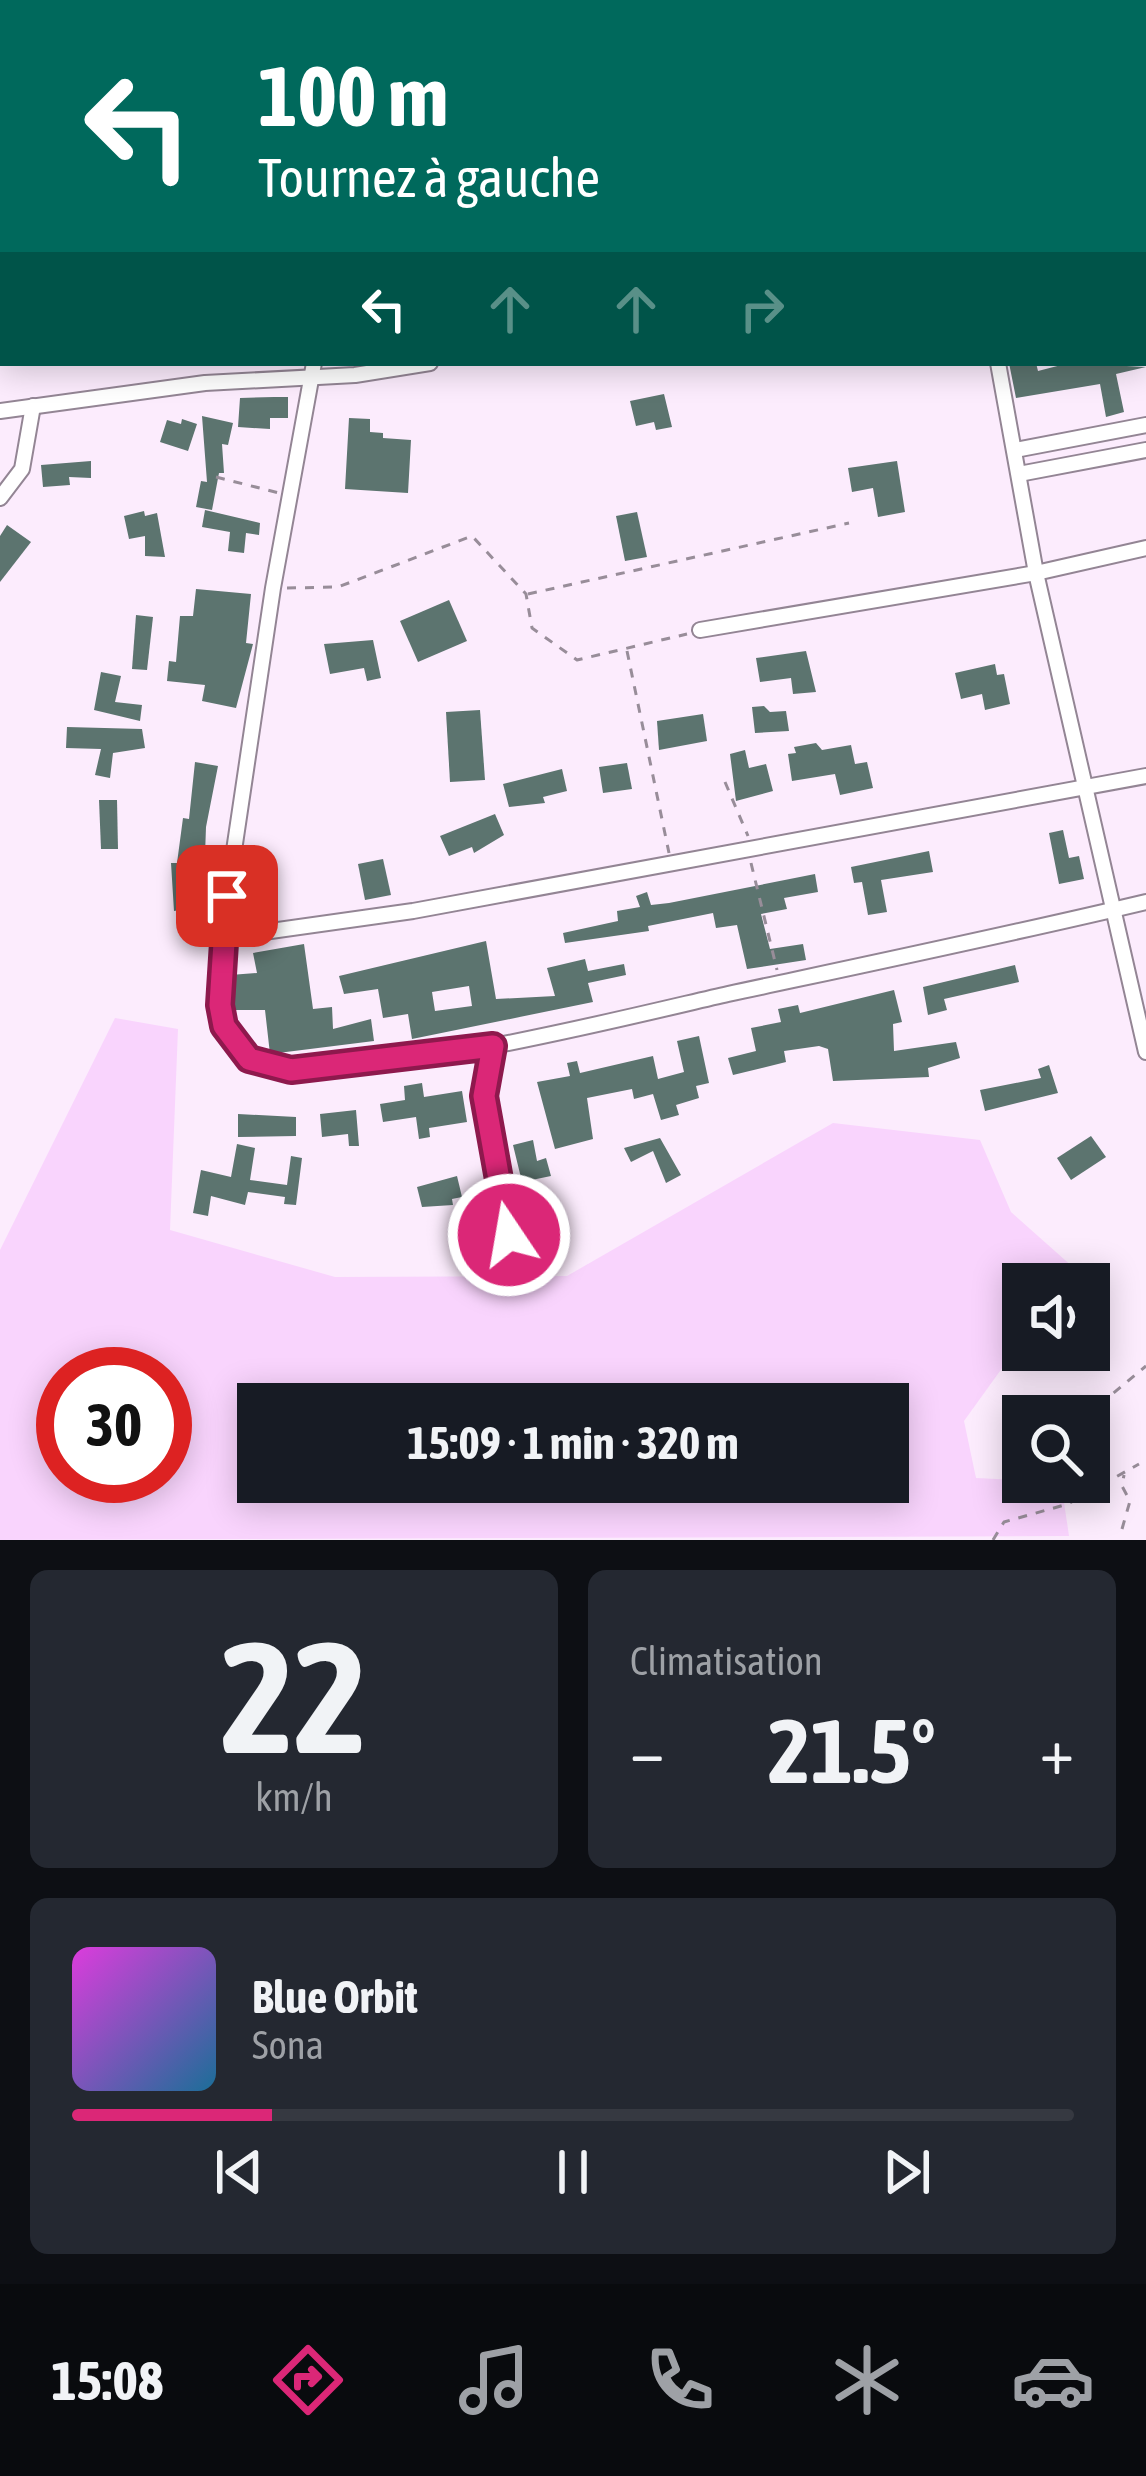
<!DOCTYPE html>
<html lang="fr">
<head>
<meta charset="utf-8">
<style>
  :root { --surface:#171b24; --page:#242831; --text:#f1f3f6; --muted:#9ea1a6; --line:#363941; --accent:#db2777 }
  body { margin:0; font-family:"Asap Condensed",sans-serif; background:var(--page); color:var(--text); height:100vh; display:flex; flex-direction:column; font-size:45px; white-space:nowrap }
  * { box-sizing:border-box; margin:0 }
  p { font-size:39px; color:var(--muted) }
  .icon { flex:none; width:66px; height:66px; fill:none; stroke:currentColor; stroke-width:2; stroke-linecap:round; stroke-linejoin:round }
  .map { position:relative; height:1540px; overflow:hidden }
  .panel { display:flex; flex-direction:column; gap:30px; padding:30px; background:#0d0f14; flex:1 }
  .panel>* { flex:none }
  .banner { position:absolute; left:0px; top:0px; width:1146px; height:366px; box-shadow:0 6px 30px #0003; background:#00695c; color:#fff; overflow:hidden }
  .fabs { position:absolute; left:1002px; top:1263px; display:grid; gap:24px }
  .fabs a { display:grid; place-items:center; width:108px; height:108px; border-radius:0px; background:var(--surface); box-shadow:0 6px 30px #0003; font-size:60px }
  .speed { position:absolute; left:36px; top:1347px; display:flex; gap:24px; font-size:60px; font-weight:700; text-align:center }
  .speed>* { display:grid; place-content:center; width:156px; height:156px; border-radius:50%; background:var(--surface); box-shadow:0 6px 30px #0003; line-height:1 }
  .speed .limit { border:18px solid #d22; background:#fff; color:#111 }
  .pin { position:absolute; display:grid; place-items:center; width:102px; height:102px; color:#fff; margin:-51px; border-radius:24px; box-shadow:0 6px 18px #0006 }
  .me { position:absolute; width:132px; margin:-66px; rotate:348deg; stroke-linejoin:round; filter:drop-shadow(0 0 9px #0008) }
  .turn { display:flex; align-items:center; gap:42px; height:252px; padding:0 60px; font-size:54px }
  .turn .icon { width:156px; height:156px; stroke-width:2.5 }
  .turn b { display:block; font-size:84px; line-height:102px }
  .lanes { display:flex; align-items:center; height:114px; padding:0 60px; background:#0003; justify-content:center; gap:60px; direction:ltr }
  .lanes .off { opacity:.35 }
  .big { font-size:90px; font-weight:700; line-height:1.1 }
  .panel .card { flex:1; display:flex; flex-direction:column; justify-content:center; gap:18px; min-width:0; padding:0 42px; border-radius:18px; background:var(--page) }
  .panel .dial { align-items:center; gap:0 }
  .dial b { font-size:156px; line-height:1 }
  .song { display:flex; align-items:center; gap:36px }
  .cover { width:144px; height:144px; border-radius:18px; background:linear-gradient(135deg,hsl(300 70% 55%),hsl(200 70% 35%)) }
  .played { height:12px; border-radius:6px; background:linear-gradient(90deg,var(--accent) 20%,var(--line) 20%) }
  .keys { display:flex; justify-content:space-around; direction:ltr }
  .heat { display:flex; justify-content:space-between; align-items:center; font-size:66px; direction:ltr }
  .panel .tiles { flex:1; display:grid; gap:30px; grid-template-columns:1fr 1fr }
  .card:last-child { grid-column:span 2 }
  .trip { position:absolute; left:237px; top:1383px; width:672px; height:120px; border-radius:0px; background:var(--surface); box-shadow:0 6px 30px #0003; font-weight:700; line-height:120px; text-align:center }
  .tabs { display:flex; height:192px; justify-content:space-around; align-items:center; background:#090b0e; color:var(--muted) }
  .tabs .icon { width:84px; height:84px }
  .tabs .selected { color:var(--accent) }
  .tabs b { font-size:54px; color:var(--text) }
  .map>svg:first-child { display:block }
  .green { fill:#f9d4fd; fill-rule:evenodd }
  .building { fill:#5c746f; fill-rule:evenodd }
  .lines { fill:none; stroke-linecap:round; stroke-linejoin:round }
  .minor-casing { stroke:#938594; stroke-width:18 }
  .path { stroke:#988d99; stroke-width:3; stroke-dasharray:9 9; stroke-linecap:butt }
  .minor { stroke:#fff; stroke-width:14 }
  .route-casing { stroke:#8e194d; stroke-width:30 }
  .route { stroke:#db2777; stroke-width:21 }
</style>
</head>
<body>
<div class="map">
<svg width="1146" height="1540" viewBox="0 0 1146 1540">
  <rect width="100%" height="100%" fill="#fcecfd"/>
  <path class="green" d="M115,1018L178,1029L170,1230L335,1277L567,1276L833,1123L980,1140L1011,1212L1074,1268L1062,1284H1023V1339L964,1421L976,1478L1061,1482L1069,1536L0,1540V1250ZM63,1374H165V1476H63ZM258,1404H888V1482H258Z"/>
  <g class="building">
    <polygon points="1009,363 1036,363 1038,371 1069,363 1146,367 1116,374 1124,412 1106,417 1100,384 1016,398"/>
    <polygon points="664,394 672,427 656,430 654,422 636,426 630,401"/>
    <polygon points="274,397 288,397 288,418 270,418 270,429 238,427 240,398"/>
    <polygon points="202,416 233,423 228,445 222,444 224,473 219,473 212,510 196,507 201,481 207,482"/>
    <polygon points="349,418 370,419 370,432 383,433 383,438 411,440 408,493 345,489"/>
    <polygon points="182,419 197,424 188,451 160,442 167,420 181,424"/>
    <polygon points="91,461 91,478 69,477 70,485 43,487 41,465"/>
    <polygon points="897,461 905,512 878,517 873,488 852,492 848,468"/>
    <polygon points="205,510 260,523 259,535 246,533 244,553 228,551 230,532 202,527"/>
    <polygon points="144,511 145,516 157,513 165,557 145,556 145,536 129,539 124,516"/>
    <polygon points="637,512 647,557 625,561 616,516"/>
    <polygon points="7,525 31,542 0,582 0,536"/>
    <polygon points="196,589 251,594 246,643 253,644 236,708 202,701 205,685 167,681 169,661 176,662 180,616 193,616"/>
    <polygon points="449,600 467,641 418,662 400,621"/>
    <polygon points="136,615 153,617 147,670 132,669"/>
    <polygon points="373,640 381,678 367,681 364,668 330,674 324,644"/>
    <polygon points="806,651 816,692 793,694 791,678 760,682 756,658"/>
    <polygon points="995,664 997,675 1004,674 1010,704 985,710 982,694 961,699 955,673"/>
    <polygon points="101,672 121,676 115,702 142,705 140,721 94,710"/>
    <polygon points="764,706 770,712 786,711 789,731 755,733 752,707"/>
    <polygon points="480,710 485,780 450,782 446,712"/>
    <polygon points="703,714 707,741 659,750 657,721"/>
    <polygon points="67,727 142,729 145,748 113,753 110,778 95,775 101,749 66,748"/>
    <polygon points="816,743 822,750 851,745 855,764 867,762 873,788 840,795 835,774 792,781 788,754 796,753 794,747"/>
    <polygon points="745,750 749,768 766,764 773,791 736,801 730,754"/>
    <polygon points="195,762 218,766 206,827 204,883 196,882 197,899 185,900 186,909 174,911 171,863 177,863 183,818 189,819"/>
    <polygon points="627,763 632,789 603,793 599,767"/>
    <polygon points="562,769 567,791 543,797 545,803 509,807 503,784"/>
    <polygon points="99,800 117,800 118,849 101,849"/>
    <polygon points="495,814 504,835 474,853 472,847 449,856 440,836"/>
    <polygon points="1063,830 1069,858 1079,856 1084,879 1059,884 1049,833"/>
    <polygon points="929,851 933,872 881,880 887,912 868,915 862,882 854,883 851,867"/>
    <polygon points="383,859 391,895 365,900 358,864"/>
    <polygon points="815,874 818,892 784,898 787,909 761,914 770,949 803,944 806,960 747,969 737,925 716,928 713,913 648,926 649,931 565,943 563,933 618,921 617,911 640,907 636,896 647,892 651,905 669,903"/>
    <path d="M486,941L496,999L555,996L547,968L585,959L588,971L624,964L626,975L588,983L593,1002L412,1039L408,1014L383,1018L378,989L344,994L339,976ZM469,986L472,1006L435,1011L432,992Z"/>
    <polygon points="304,944 313,1009 332,1007 333,1029 371,1019 374,1041 270,1054 265,1010 232,1010 230,975 257,973 253,953"/>
    <polygon points="1015,965 1019,982 944,999 947,1010 928,1015 923,987"/>
    <polygon points="894,990 902,1022 893,1024 894,1051 956,1042 960,1058 928,1068 929,1077 833,1081 828,1049 819,1046 784,1051 786,1062 733,1075 728,1058 756,1051 751,1028 781,1022 778,1009 798,1005 800,1013"/>
    <polygon points="699,1036 709,1083 696,1086 699,1098 676,1105 679,1115 661,1120 653,1094 634,1099 632,1089 587,1098 593,1139 555,1149 537,1082 570,1076 567,1063 577,1061 580,1073 653,1056 658,1079 684,1072 677,1041"/>
    <polygon points="1049,1065 1058,1093 985,1111 980,1090 1041,1078 1038,1069"/>
    <polygon points="422,1083 424,1097 462,1091 467,1122 429,1128 430,1137 419,1139 416,1117 383,1122 380,1104 405,1100 404,1086"/>
    <polygon points="356,1110 359,1146 349,1146 348,1134 322,1137 320,1114"/>
    <polygon points="238,1114 296,1117 296,1136 238,1137"/>
    <polygon points="1091,1136 1106,1157 1071,1180 1057,1158"/>
    <polygon points="660,1138 681,1175 666,1183 653,1151 631,1162 624,1148"/>
    <polygon points="533,1140 537,1161 546,1158 551,1176 522,1182 513,1145"/>
    <polygon points="237,1144 255,1148 250,1180 287,1185 291,1156 302,1158 296,1205 284,1204 285,1197 248,1192 245,1205 211,1196 208,1216 193,1213 201,1170 231,1177"/>
    <polygon points="457,1176 462,1197 452,1199 453,1205 422,1207 417,1187"/>
  </g>
  <g class="lines">
    <defs>
      <g id="minor">
        <polyline points="79,0 80,3"/>
        <polyline points="1143,93 1146,93"/>
        <polyline points="0,116 3,116"/>
        <polyline points="1143,204 1146,203"/>
        <polyline points="0,294 3,293"/>
        <path d="M314,363L273,588L221,938C218,978 210,1039 254,1062C320,1096 643,1013 728,994C868,964 1007,935 1146,902"/>
        <polyline points="998,363 1036,573 1146,1052"/>
        <polyline points="0,411 205,383 355,375 430,363"/>
        <polyline points="1015,450 1146,425"/>
        <polyline points="1019,474 1146,450"/>
        <polyline points="0,498 22,469 33,406"/>
        <polyline points="700,630 1036,573 1146,548"/>
        <polyline points="221,938 413,911 1146,776"/>
        <polyline points="493,1046 484,1096 508,1233 536,1233 543,1252"/>
      </g>
    </defs>
    <use href="#minor" class="minor-casing"/>
    <g class="path">
      <polyline points="176,0 177,3"/>
      <polyline points="283,0 283,3"/>
      <polyline points="338,0 338,3"/>
      <polyline points="560,0 563,3"/>
      <polyline points="411,3 411,0"/>
      <polyline points="216,477 279,493"/>
      <polyline points="287,588 338,587 472,536 526,594 532,628 577,660 687,634"/>
      <polyline points="528,594 849,523"/>
      <polyline points="627,651 669,853"/>
      <polyline points="725,782 748,836"/>
      <polyline points="751,863 777,970"/>
      <polyline points="1086,1416 1146,1366"/>
      <polyline points="1122,1529 1130,1501 1122,1486 1124,1475"/>
      <polyline points="993,1540 1004,1522 1068,1504 1139,1464"/>
    </g>
    <use href="#minor" class="minor"/>
  </g>
  <g class="lines">
    <defs>
      <polyline id="route" points="227,896 220,1005 224,1026 249,1059 291,1070 493,1046 484,1096 509,1235"/>
    </defs>
    <use href="#route" class="route-casing"/>
    <use href="#route" class="route"/>
  </g>
</svg>
<div class="fabs">
<a><svg class="icon" aria-label="sound" viewBox="0 0 24 24"><path d="M4 9h4l5-4v14l-5-4H4zM17 9q2 3 0 6"/></svg></a>
<a><svg class="icon" aria-label="search" viewBox="0 0 24 24"><circle cx="10" cy="10" r="6"/><path d="M15 15l6 6"/></svg></a>
</div>
<div class="speed"><div class="limit">30</div></div>
<div class="pin" style="left:227px;top:896px;background:#d93025"><svg class="icon" aria-label="arrive" viewBox="0 0 24 24"><path d="M6 21V4h12l-3 4 3 4H6"/></svg></div>
<svg class="me" style="left:509px;top:1235px" viewBox="-20 -20 40 40"><circle r="17" fill="#db2777" stroke="#fff" stroke-width="3"/><path d="M0-11L8 9 0 5-8 9z" fill="#fff"/></svg>
<div class="trip">15:09 · 1 min · 320 m</div>
<div class="banner">
<div class="turn"><svg class="icon" aria-label="left" viewBox="0 0 24 24"><path d="M17 20v-9H6M10 6l-5 5 5 5"/></svg><div><b>100 m</b>Tournez à gauche</div></div>
<div class="lanes"><svg class="icon" aria-label="left" viewBox="0 0 24 24"><path d="M17 20v-9H6M10 6l-5 5 5 5"/></svg><svg class="icon off" aria-label="ahead" viewBox="0 0 24 24"><path d="M12 20V5M6 11l6-6 6 6"/></svg><svg class="icon off" aria-label="ahead" viewBox="0 0 24 24"><path d="M12 20V5M6 11l6-6 6 6"/></svg><svg class="icon off" aria-label="right" viewBox="0 0 24 24"><path d="M7 20v-9h11M14 6l5 5-5 5"/></svg></div>
</div>
</div>
<section class="panel">
<div class="tiles">
<div class="card dial"><b>22</b><p>km/h</p></div>
<div class="card"><p>Climatisation</p>
<div class="heat"><a>−</a><b class="big">21.5°</b><a>+</a></div>
</div>
<div class="card">
<div class="song"><i class="cover"></i><div><b>Blue Orbit</b><p>Sona</p></div></div>
<div class="played"></div>
<div class="keys"><svg class="icon" aria-label="previous" viewBox="0 0 24 24"><path d="M18 5L8 12l10 7zM5 5v14"/></svg><svg class="icon" aria-label="pause" viewBox="0 0 24 24"><path d="M8 5v14M16 5v14"/></svg><svg class="icon" aria-label="next" viewBox="0 0 24 24"><path d="M6 5l10 7-10 7zM19 5v14"/></svg></div>
</div>
</div>
</section>
<nav class="tabs">
<b>15:08</b>
<svg class="icon selected" aria-label="directions" viewBox="0 0 24 24"><path d="M12 3l9 9-9 9-9-9zM9 14v-3h6M13 9l2 2-2 2"/></svg>
<svg class="icon" aria-label="music" viewBox="0 0 24 24"><path d="M9 18V5l10-2v13"/><circle cx="6" cy="18" r="3"/><circle cx="16" cy="16" r="3"/></svg>
<svg class="icon" aria-label="phone" viewBox="0 0 24 24"><path d="M5 4h4l2 5-3 2q2 4 5 5l2-3 5 2v4C11 20 4 13 5 4z"/></svg>
<svg class="icon" aria-label="climate" viewBox="0 0 24 24"><path d="M12 3v18M4 7l16 10M4 17L20 7"/></svg>
<svg class="icon" aria-label="car" viewBox="0 0 24 24"><path d="M5 17H2v-5l4-1 3-4h7l3 4 3 1v5h-3M9 17h6M6 11h13"/><circle cx="7" cy="17" r="2"/><circle cx="17" cy="17" r="2"/></svg>
</nav>
</body>
</html>
